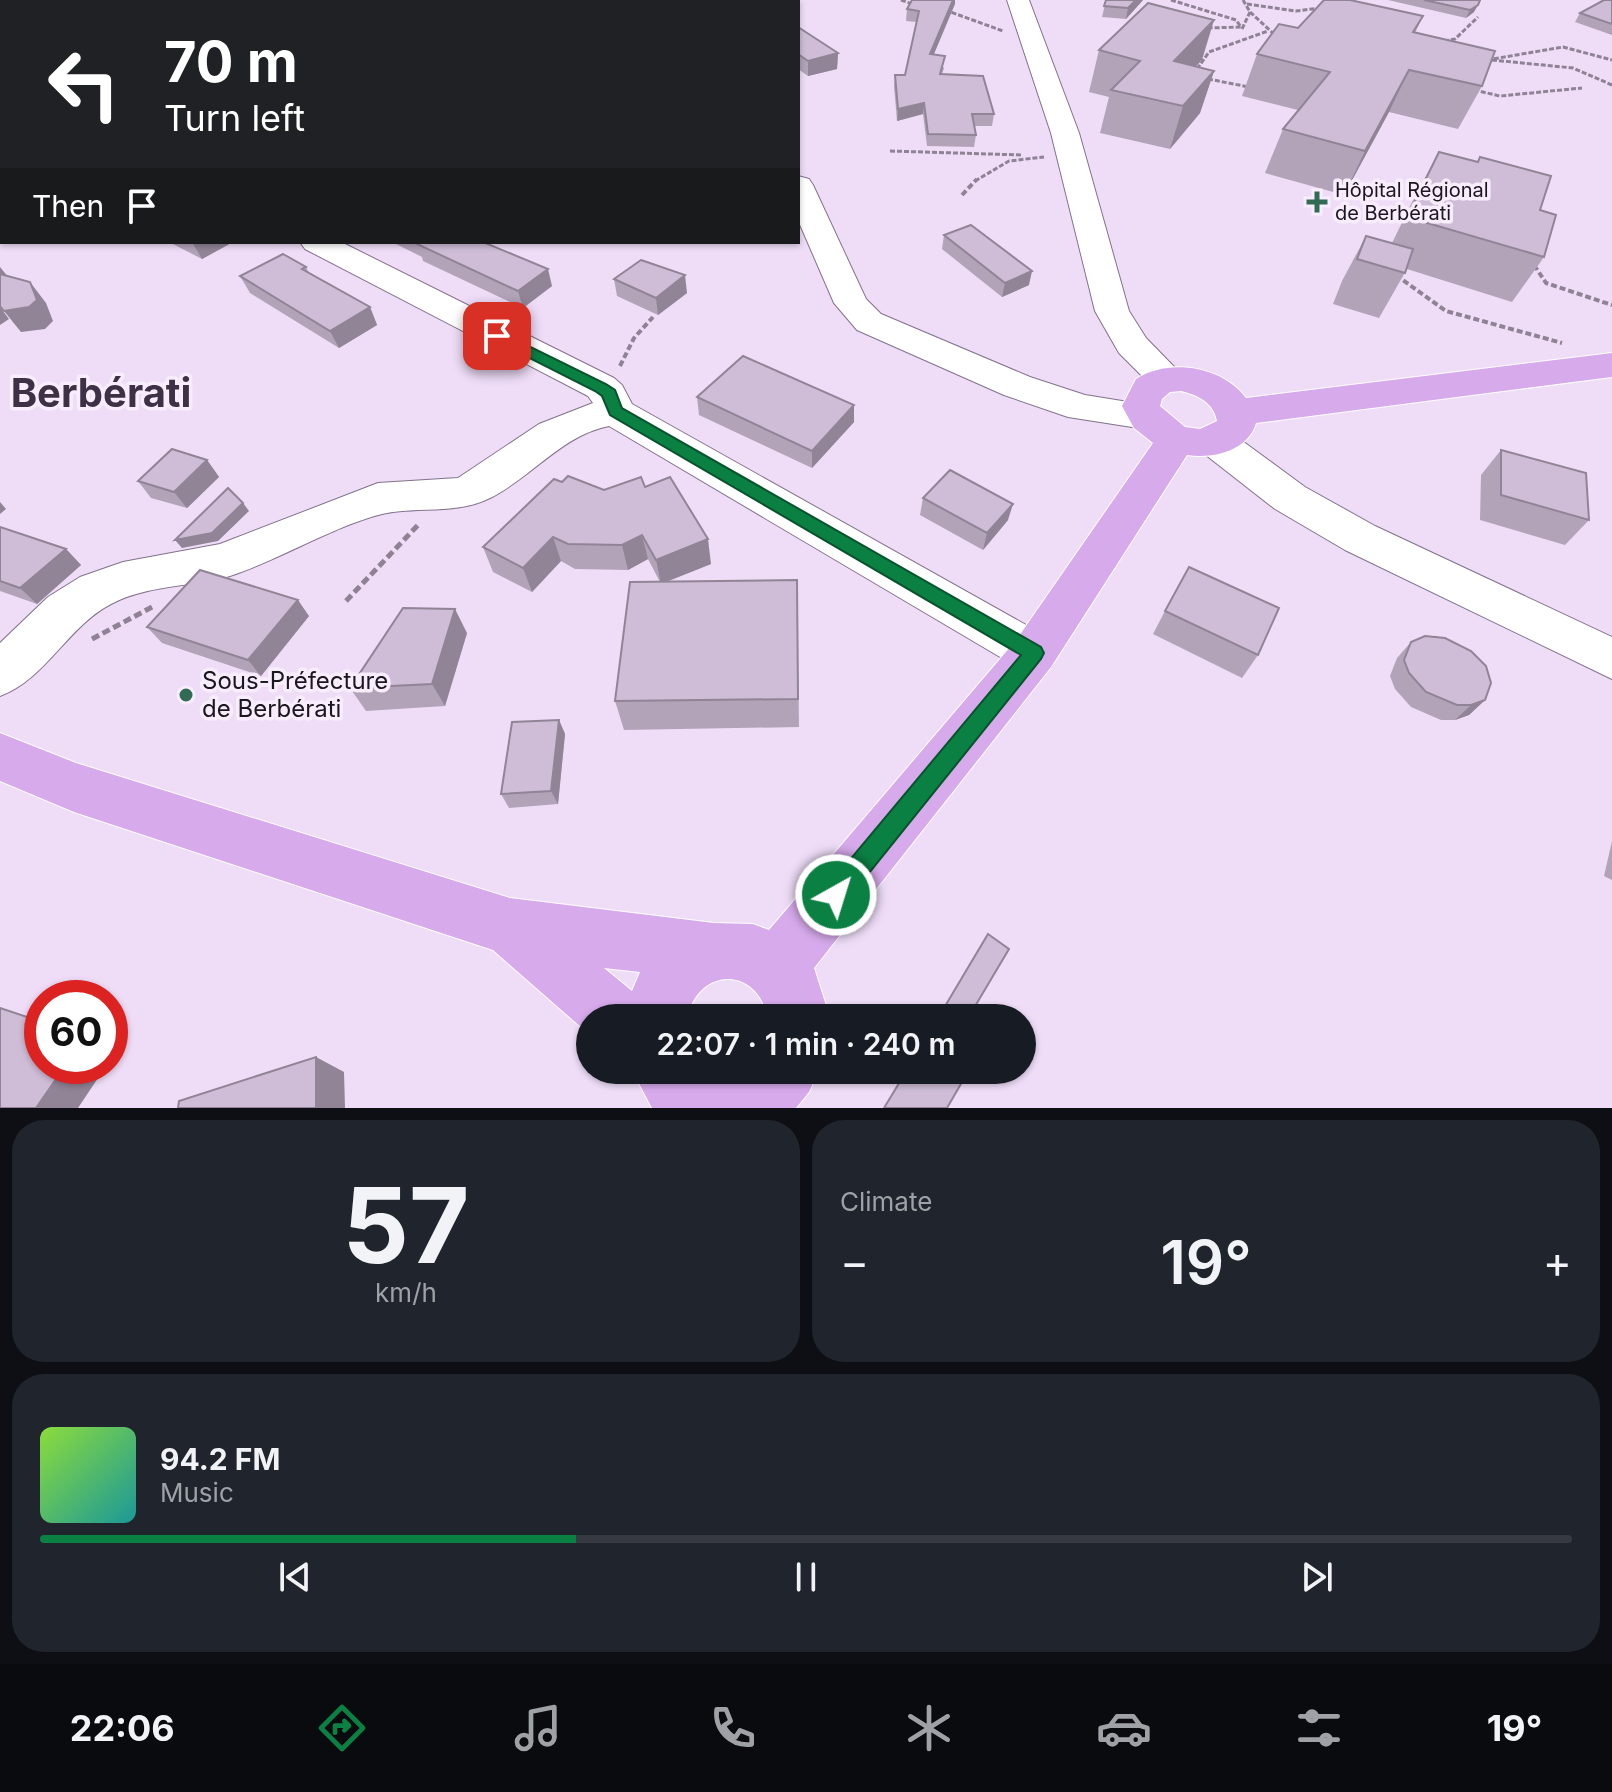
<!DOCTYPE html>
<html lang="en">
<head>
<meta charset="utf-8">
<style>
  :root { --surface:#171b24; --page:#20242c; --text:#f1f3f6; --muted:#9ea1a6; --line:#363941; --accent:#0b8043 }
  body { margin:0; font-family:Inter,sans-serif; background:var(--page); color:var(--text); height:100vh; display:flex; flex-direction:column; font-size:30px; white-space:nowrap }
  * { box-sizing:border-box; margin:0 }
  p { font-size:26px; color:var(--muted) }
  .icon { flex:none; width:44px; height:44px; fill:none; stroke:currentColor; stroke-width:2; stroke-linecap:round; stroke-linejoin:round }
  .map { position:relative; height:1108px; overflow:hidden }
  .side { display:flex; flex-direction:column; gap:12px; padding:12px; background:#0d0f14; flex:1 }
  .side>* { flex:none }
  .guide { position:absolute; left:0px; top:0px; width:800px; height:244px; box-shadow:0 2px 6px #0004; background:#202124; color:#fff; overflow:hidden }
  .speed { position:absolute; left:24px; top:980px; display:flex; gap:16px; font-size:40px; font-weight:700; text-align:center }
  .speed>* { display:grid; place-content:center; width:104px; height:104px; border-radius:50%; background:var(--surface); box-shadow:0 2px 6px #0004; line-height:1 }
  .speed .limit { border:12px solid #d22; background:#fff; color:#111 }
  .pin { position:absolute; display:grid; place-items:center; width:68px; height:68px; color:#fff; margin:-34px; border-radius:16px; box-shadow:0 4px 12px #0006 }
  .me { position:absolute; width:88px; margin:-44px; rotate:39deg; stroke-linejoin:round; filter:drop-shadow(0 0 6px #0008) }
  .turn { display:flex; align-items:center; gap:28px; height:168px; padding:0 32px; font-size:36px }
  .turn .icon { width:104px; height:104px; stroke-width:2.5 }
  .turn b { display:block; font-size:56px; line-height:68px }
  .then { display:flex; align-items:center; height:76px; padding:0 32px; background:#0003; gap:16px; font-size:30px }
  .big { font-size:60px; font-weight:600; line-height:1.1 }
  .side .tile { flex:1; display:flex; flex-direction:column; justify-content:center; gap:12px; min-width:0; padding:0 28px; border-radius:32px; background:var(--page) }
  .side .dial { align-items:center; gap:0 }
  .dial b { font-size:104px; line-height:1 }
  .song { display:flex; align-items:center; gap:24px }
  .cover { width:96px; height:96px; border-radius:12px; background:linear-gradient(135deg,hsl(90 70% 55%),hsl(180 70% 35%)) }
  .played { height:8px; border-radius:4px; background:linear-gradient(90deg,var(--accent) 35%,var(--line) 35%) }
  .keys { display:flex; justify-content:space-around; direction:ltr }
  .heat { display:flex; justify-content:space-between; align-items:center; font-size:44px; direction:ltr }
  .side .tiles { flex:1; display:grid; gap:12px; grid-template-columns:1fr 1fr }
  .tile:last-child { grid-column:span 2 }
  .trip { position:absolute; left:576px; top:1004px; width:460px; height:80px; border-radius:40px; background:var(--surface); box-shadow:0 2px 6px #0004; font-weight:600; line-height:80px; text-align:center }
  .dock { display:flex; height:128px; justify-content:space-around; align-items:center; background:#090b0e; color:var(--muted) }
  .dock .icon { width:56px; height:56px }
  .dock .active { color:var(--accent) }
  .dock b { font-size:36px; color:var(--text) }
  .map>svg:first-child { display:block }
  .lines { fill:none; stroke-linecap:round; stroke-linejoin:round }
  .minor-casing { stroke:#82728a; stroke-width:2 }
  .major-casing { stroke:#fff; stroke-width:2 }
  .path-far2 { stroke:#8f8295; stroke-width:3; stroke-dasharray:5 2; stroke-linecap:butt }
  .path-far1 { stroke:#8f8295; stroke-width:4; stroke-dasharray:6 3; stroke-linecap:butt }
  .path { stroke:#8f8295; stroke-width:5; stroke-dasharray:8 4; stroke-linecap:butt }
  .minor { fill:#fff; fill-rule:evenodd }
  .major { fill:#d7aaec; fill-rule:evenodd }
  .wall { fill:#b2a3b9 }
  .shaded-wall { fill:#918496 }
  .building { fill:#cfbdd7; stroke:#918496; stroke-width:2 }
  .route { fill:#0b8043; stroke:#07532c; stroke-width:2 }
  .poi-dot { fill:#326b53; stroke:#f8edfd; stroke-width:3 }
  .labels { text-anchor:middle; stroke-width:7; stroke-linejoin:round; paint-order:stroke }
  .far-poi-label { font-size:20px; fill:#1c161f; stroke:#f8edfd; text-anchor:start }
  .poi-label { font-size:24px; fill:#1c161f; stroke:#f8edfd; text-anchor:start }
  .town-label { font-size:40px; font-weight:bold; fill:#3e3045; stroke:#f8edfd }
</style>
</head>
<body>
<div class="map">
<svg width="1612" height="1108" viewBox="0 0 1612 1108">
  <rect width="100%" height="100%" fill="#efddf8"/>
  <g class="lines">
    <defs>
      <g id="minor">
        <polygon points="1007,0 1029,0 1079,133 1129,311 1146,338 1187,380 1181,389 1168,392 1155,389 1119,353 1095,311 1051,133"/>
        <rect x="0" y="146" width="2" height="18"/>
        <polygon points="798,176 809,179 813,185 866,299 881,314 1030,377 1085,395 1159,407 1164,416 1159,425 1145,429 1068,417 1004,395 857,330 834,303 798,220"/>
        <path d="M300,242H341L614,378L622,385L632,404L1051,639L1058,653L1051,667L1034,673L1017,667L609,426C562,435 531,478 490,498C456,515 418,506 382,514C334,526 279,560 230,576C192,587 146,585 111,604C68,626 45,680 0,696V643L48,597L80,577L123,562L220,544L378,483L458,478L539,424L593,403L588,396L305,249Z"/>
        <polygon points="1216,428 1230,432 1305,487 1375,526 1612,637 1612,679 1345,550 1275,509 1202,452 1196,442 1202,432"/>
      </g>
      <g id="major">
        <path d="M1612,353V377L1256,423C1248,451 1213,459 1187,455L1051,667L814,968L830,1018H768C757,965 698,967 687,1018H590V1035L493,950L74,812L0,781V733L76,763L510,898L714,923L753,924L769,930L1017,639L1153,443L1134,428L1122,406L1136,379C1169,358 1222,366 1246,398ZM1181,391C1198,395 1214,403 1217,421L1200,429L1185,427L1160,406L1162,399L1170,392ZM604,968L640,972L632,991Z"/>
        <polygon points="632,1070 706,1070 718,1077 741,1070 819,1070 809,1092 796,1108 652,1108"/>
      </g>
    </defs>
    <use href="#minor" class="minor-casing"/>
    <use href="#major" class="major-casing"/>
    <g class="path-far2">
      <polyline points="901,0 915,5"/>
      <polyline points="1171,0 1236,20 1241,27 1208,28"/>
      <polyline points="1243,0 1250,12 1275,35"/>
      <polyline points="363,2 368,0"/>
      <polyline points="1247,4 1296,11 1320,8"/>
      <polyline points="945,10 1003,31"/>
      <polyline points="1242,29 1250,12"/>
      <polyline points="1444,41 1455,39 1478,17"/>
      <polyline points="1487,60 1563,47 1612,60"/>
      <polyline points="1492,60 1573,68 1612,85"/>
      <polyline points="1197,69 1209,52 1268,31"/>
      <polyline points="1208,79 1249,87"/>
      <polyline points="1474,90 1500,96 1582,88"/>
      <polyline points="890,151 1022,155"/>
      <polyline points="975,181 1009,161 1044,157"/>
    </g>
    <g class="path-far1">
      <polyline points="962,195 977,179"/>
      <polyline points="1534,265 1546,283 1612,305"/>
      <polyline points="1396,275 1446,311 1562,343"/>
      <polyline points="620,366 634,338 653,317"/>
    </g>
    <g class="path">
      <polyline points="346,601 419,524"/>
      <polyline points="92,639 154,606"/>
    </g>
    <use href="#minor" class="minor"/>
    <use href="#major" class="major"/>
  </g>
  <g class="wall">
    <polygon points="912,0 955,0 933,55 944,68 942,75 994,114 992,126 975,126 976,135 974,147 927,146 923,114 897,121 894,86 895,75 905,75 917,22 906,21 907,9"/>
    <polygon points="1106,0 1143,0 1126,19 1102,17"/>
    <polygon points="1388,0 1481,0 1474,12 1466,18"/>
    <polygon points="1612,0 1612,35 1575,22 1580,13"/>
    <polygon points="1423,16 1415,33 1482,86 1458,129 1389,112 1344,195 1265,173 1283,129 1298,110 1242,96 1257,54 1298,28"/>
    <polygon points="798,27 838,53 837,69 808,76 798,69"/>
    <polygon points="1099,50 1202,60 1196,66 1214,71 1200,113 1170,149 1100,133 1109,97 1089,92"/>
    <polygon points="1439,152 1540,210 1544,257 1512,302 1407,269 1379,318 1333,304 1342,281 1366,236 1392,243 1415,196"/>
    <polygon points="944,235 1029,285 1002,297 942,249"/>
    <polygon points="169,242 233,242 202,259"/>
    <polygon points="392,242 483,242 552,286 523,308 423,261 422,257"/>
    <polygon points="306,267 309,273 370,307 377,325 339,348 250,293 240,276"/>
    <polygon points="614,279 687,293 658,315 617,296"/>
    <polygon points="697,397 854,405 854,422 812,468 699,415"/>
    <polygon points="1501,450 1589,520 1565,545 1480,520 1481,475"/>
    <polygon points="207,460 219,477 187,508 151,498 138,481"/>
    <polygon points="645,487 711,564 665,582 797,580 799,727 624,730 615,701 660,582 648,559 628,570 575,569 561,561 532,592 493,572 483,547 604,490"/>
    <polygon points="923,498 1008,520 983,550 920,515"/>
    <polygon points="0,527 66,549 81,565 37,604 0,591"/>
    <polygon points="1165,611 1258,655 1242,678 1153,634"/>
    <polygon points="309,616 261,676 162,643 147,627"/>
    <polygon points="467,633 445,706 366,711 350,688"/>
    <polygon points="1411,642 1485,700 1469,715 1455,720 1441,720 1411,707 1395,689 1390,676 1397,658"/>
    <polygon points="559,720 565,734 558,804 509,808 501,794"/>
    <polygon points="1612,841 1612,880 1604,876"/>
  </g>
  <g class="shaded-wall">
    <polygon points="139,0 167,0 168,2 129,2"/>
    <polygon points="399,0 424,0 414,2 399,2"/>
    <polygon points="953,0 955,0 955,4 929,66 930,54"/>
    <polygon points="1136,0 1143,0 1126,19 1128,8"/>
    <polygon points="1480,0 1474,12 1466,18 1470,10"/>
    <polygon points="1214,20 1202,60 1161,103 1174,61"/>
    <polygon points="838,53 837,69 808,76 808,61"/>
    <rect x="0" y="67" width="2" height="14"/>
    <polygon points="1409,70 1389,112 1344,195 1365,151"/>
    <polygon points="1214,71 1200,113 1170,149 1183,106"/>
    <polygon points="924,103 923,114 897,121 898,109"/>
    <polygon points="192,242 233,242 202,259"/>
    <polygon points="0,267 9,278 0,276"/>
    <polygon points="548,269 552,286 523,308 518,291"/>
    <polygon points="1032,271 1029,285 1002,297 1005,283"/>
    <polygon points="685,275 687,293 658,315 656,298"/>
    <polygon points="30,282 46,303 53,321 45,329 21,332 4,311"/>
    <polygon points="0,307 9,319 0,325"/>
    <polygon points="370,307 377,325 339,348 330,331"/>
    <polygon points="854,405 854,422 812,468 812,451"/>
    <polygon points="207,460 219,477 187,508 174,492"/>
    <polygon points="0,502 6,509 0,514"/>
    <polygon points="243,503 249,511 218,541 182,548 175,540"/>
    <polygon points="1013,504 1008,520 983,550 987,533"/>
    <polygon points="642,535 648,559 628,570 622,545"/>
    <polygon points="553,537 561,561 532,592 523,568"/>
    <polygon points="708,539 711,564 661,584 656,560"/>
    <polygon points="66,549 81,565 37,604 20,588"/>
    <polygon points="298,600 309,616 261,676 248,660"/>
    <polygon points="455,609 467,633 445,706 432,684"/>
    <polygon points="1485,700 1469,715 1455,720 1471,705"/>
    <polygon points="559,720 565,734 558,804 551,791"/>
    <polygon points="110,1046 117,1049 110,1059"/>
    <polygon points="316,1057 344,1072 345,1108 316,1108"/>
    <polygon points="65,1066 106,1066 78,1108 36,1108"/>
  </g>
  <g class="building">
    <polygon points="0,0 51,0 52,2 2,2 2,67 0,67"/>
    <polygon points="107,0 139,0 129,2 107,2"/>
    <polygon points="168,0 330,0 331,2 170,2"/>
    <polygon points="912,0 953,0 930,54 945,56 940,74 983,76 994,114 972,114 976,135 928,134 924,103 898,109 895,75 905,75 919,11 907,9"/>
    <polygon points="1106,0 1136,0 1128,8 1104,6"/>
    <polygon points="1324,0 1350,0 1423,16 1413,32 1495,51 1482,86 1409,70 1365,151 1283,129 1330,72 1257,54 1279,24 1298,28"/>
    <polygon points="1424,0 1480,0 1478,5 1470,10"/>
    <polygon points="1604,0 1612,0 1612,24 1580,13"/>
    <polygon points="1148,3 1214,20 1174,61 1214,71 1183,106 1111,90 1140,61 1099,50"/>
    <polygon points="798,27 838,53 808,61 798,54"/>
    <polygon points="1439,152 1478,162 1480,157 1551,176 1540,210 1556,215 1544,257 1407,217"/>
    <polygon points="971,225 1032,271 1005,283 944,235"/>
    <polygon points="1366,236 1413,249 1405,273 1357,259"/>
    <polygon points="419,242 483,242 548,269 518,291 417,244"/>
    <polygon points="283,254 306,267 302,269 370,307 330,331 240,276"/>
    <polygon points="641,260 685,275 656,298 614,279"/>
    <polygon points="0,274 30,282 37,300 29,307 4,311 0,306"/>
    <polygon points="743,356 854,405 812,451 697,397"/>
    <polygon points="172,449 207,460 174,492 138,481"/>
    <polygon points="1501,450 1586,473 1589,520 1501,495"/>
    <polygon points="950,470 1013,504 987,533 923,498"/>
    <polygon points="568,476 604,490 641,477 645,487 670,477 708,539 656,560 642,535 622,545 568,544 553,537 523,568 483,547 554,479 562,482"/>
    <polygon points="228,488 243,503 212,533 175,540"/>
    <polygon points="0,527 66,549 20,588 0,581"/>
    <polygon points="1189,567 1279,608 1258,655 1165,611"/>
    <polygon points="200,570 298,600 248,660 147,627"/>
    <polygon points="797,580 798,699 615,701 630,582"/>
    <polygon points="403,608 455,609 432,684 350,688"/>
    <polygon points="1425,636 1445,638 1471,651 1486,666 1491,683 1485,700 1471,705 1457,705 1426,692 1409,673 1404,660 1411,642"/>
    <polygon points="559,720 551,791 501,794 512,722"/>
    <polygon points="988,934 1009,949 974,1008 988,1018 938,1018"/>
    <polygon points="0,1008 42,1022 42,1066 65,1066 36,1108 0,1108"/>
    <polygon points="316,1057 316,1108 178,1108 179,1101"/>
    <polygon points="907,1070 969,1070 947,1108 884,1108"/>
  </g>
  <polygon class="route" points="492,333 502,333 606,384 615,390 622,408 1041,647 1044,653 1041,659 845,903 836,906 828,903 824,895 828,886 1021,655 610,415 602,396 595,391 492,339"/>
  <g class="poi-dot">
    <path d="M1313 190h8v8h8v8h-8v8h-8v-8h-8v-8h8z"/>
    <circle cx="186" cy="695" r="8"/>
  </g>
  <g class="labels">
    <g class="far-poi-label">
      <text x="1335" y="197">Hôpital Régional<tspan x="1335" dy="23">de Berbérati</tspan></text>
    </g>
    <g class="poi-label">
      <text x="202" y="689">Sous-Préfecture<tspan x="202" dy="28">de Berbérati</tspan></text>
    </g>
    <g class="town-label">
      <text x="101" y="407">Berbérati</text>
    </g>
  </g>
</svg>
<div class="speed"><div class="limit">60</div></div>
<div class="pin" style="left:497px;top:336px;background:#d93025"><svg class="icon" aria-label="arrive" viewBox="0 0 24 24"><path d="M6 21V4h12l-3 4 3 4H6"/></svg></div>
<svg class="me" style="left:836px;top:895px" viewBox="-20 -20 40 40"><circle r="17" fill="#0b8043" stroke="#fff" stroke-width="3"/><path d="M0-11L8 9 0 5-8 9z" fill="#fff"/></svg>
<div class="trip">22:07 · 1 min · 240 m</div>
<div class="guide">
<div class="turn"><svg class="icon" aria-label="left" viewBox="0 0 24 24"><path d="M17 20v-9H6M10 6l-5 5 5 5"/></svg><div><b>70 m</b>Turn left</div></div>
<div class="then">Then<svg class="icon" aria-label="arrive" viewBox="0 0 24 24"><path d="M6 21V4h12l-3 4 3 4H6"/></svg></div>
</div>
</div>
<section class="side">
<div class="tiles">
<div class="tile dial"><b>57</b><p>km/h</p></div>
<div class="tile"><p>Climate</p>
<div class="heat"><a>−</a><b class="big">19°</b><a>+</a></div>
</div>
<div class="tile">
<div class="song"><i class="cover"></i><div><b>94.2 FM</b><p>Music</p></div></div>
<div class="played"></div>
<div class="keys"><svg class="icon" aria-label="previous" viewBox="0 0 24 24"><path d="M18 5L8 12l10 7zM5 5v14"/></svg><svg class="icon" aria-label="pause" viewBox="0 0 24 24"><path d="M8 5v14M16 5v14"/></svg><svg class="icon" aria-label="next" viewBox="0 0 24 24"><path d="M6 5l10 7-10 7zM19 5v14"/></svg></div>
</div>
</div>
</section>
<nav class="dock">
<b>22:06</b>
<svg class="icon active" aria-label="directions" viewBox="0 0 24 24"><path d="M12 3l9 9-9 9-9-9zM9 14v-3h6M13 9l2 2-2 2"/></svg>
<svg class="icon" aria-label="music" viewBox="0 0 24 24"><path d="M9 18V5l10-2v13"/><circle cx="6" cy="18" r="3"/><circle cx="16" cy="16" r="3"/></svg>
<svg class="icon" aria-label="phone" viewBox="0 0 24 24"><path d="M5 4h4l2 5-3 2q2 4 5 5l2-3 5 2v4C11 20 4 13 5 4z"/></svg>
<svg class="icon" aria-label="climate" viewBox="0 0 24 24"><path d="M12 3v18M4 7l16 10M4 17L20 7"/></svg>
<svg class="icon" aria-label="car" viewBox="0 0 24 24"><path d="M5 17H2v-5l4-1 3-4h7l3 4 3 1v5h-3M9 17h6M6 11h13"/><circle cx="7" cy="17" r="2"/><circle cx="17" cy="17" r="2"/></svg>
<svg class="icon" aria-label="filters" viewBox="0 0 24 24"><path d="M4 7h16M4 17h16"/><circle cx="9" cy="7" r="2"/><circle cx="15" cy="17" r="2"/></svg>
<b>19°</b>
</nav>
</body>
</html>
